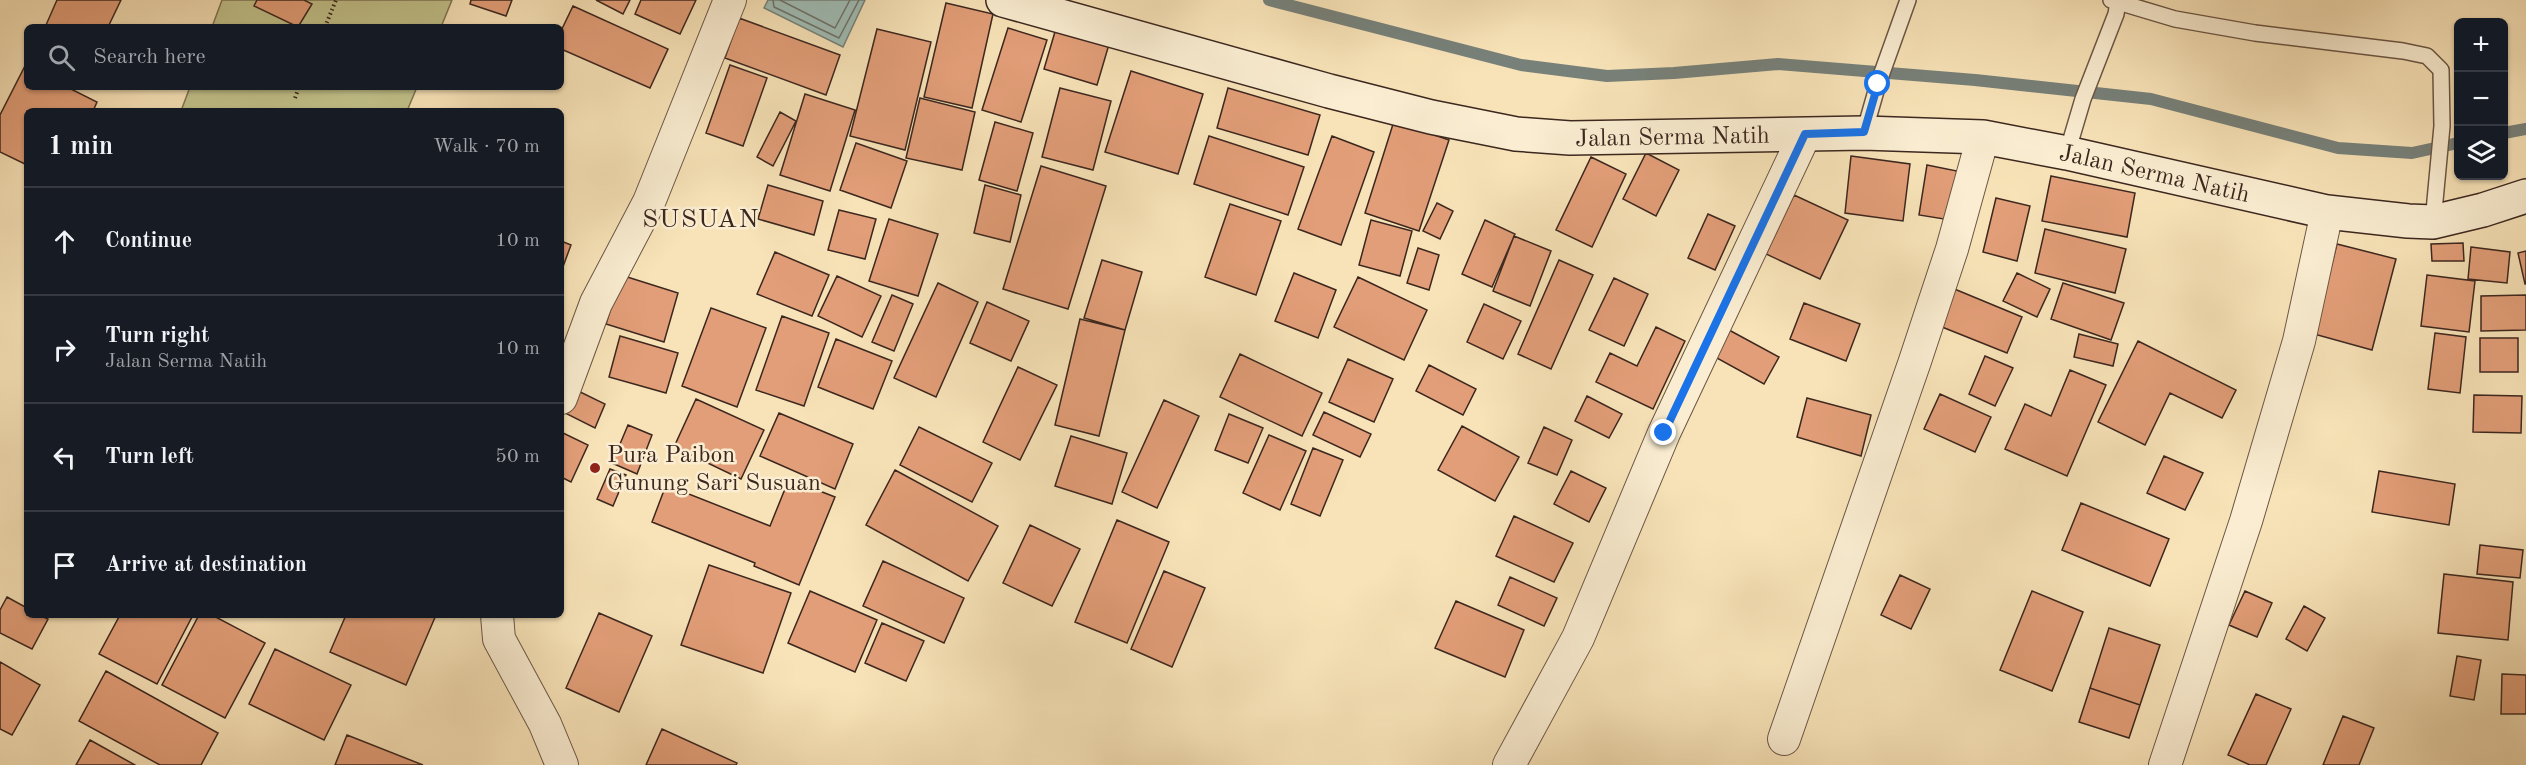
<!DOCTYPE html>
<html lang="en">
<head>
<meta charset="utf-8">
<style>
  :root { --surface:#171b24; --page:#242831; --text:#f1f3f6; --muted:#9ea1a6; --line:#363941 }
  body { margin:0; font-family:"Old Standard TT",serif; background:var(--page); color:var(--text) }
  .controls { position:absolute; right:18px; top:18px; display:grid; overflow:hidden; border-radius:9px; box-shadow:0 2px 4px #0004 }
  .controls button { width:54px; height:54px; display:grid; place-items:center; padding:0; border:0; border-bottom:2px solid var(--line); background:var(--surface); color:var(--text); font:30px sans-serif }
  .stop { position:absolute; width:18px; height:18px; margin:-14px; border:4px solid #1a73e8; border-radius:50%; background:#fff }
  .stop.end { background:#1a73e8; border-color:#fff; box-shadow:0 2px 6px #0008 }
  .list { margin:0; padding:0; list-style:none }
  h2 { display:flex; justify-content:space-between; align-items:center; height:78px; margin:0; padding:0 24px; font-size:26px }
  h2 small { font-size:20px; font-weight:400; color:var(--muted) }
  .list li { display:grid; grid-template-columns:39px 1fr auto; gap:18px; align-items:center; box-sizing:border-box; height:108px; padding:0 24px; border-top:2px solid var(--line) }
  .list b { display:block; font-size:22px; white-space:nowrap }
  .list p { margin:0; font-size:20px; white-space:nowrap; color:var(--muted) }
  .list em { font-size:20px; font-style:normal; color:var(--muted) }
  .icon { flex:none; width:33px; height:33px; fill:none; stroke:currentColor; stroke-width:2; stroke-linecap:round; stroke-linejoin:round }
  .map { position:relative; flex:none; width:2526px; height:765px; overflow:hidden }
  .search { position:absolute; background:var(--surface); box-shadow:0 2px 4px #0004; left:24px; top:24px; width:540px; height:66px; display:flex; align-items:center; gap:15px; box-sizing:border-box; padding:0 21px; border-radius:9px; color:var(--muted); font-size:22px }
  .panel { position:absolute; background:var(--surface); box-shadow:0 2px 4px #0004; left:24px; top:108px; width:540px; height:510px; border-radius:9px }
  .map>svg:first-child { display:block }
</style>
</head>
<body>
<div class="map">
<svg width="2526" height="765" viewBox="0 0 2526 765">
  <rect width="100%" height="100%" fill="#f8e3b8"/>
  <filter id="stains"><feTurbulence type="fractalNoise" baseFrequency=".00333" numOctaves="4"/><feColorMatrix values="0 0 0 0 .2 0 0 0 0 .09 0 0 0 0 .02 0 0 0 .5 -.17"/></filter>
  <radialGradient id="worn" r=".72"><stop offset=".6" stop-color="#630" stop-opacity="0"/><stop offset="1" stop-color="#630" stop-opacity=".3"/></radialGradient>
  <path fill="#c2c28b" stroke="#7f7455" stroke-width="1.5" d="M222 0H452L441 27H212Z
    M190 87H417L407 111H181Z"/>
  <path fill="#9fbdb6" stroke="#77817a" stroke-width="1.5" d="M768 0H865L843 47 764 8Z"/>
  <g fill="none" stroke-linecap="round" stroke-linejoin="round">
    <path stroke="#6e726a" stroke-width="1.5" d="M773 0 774 7 839 38 859 0
      M780 0 835 28 850 0"/>
    <path stroke="#77817a" stroke-width="12" d="M1269 0 1521 65 1607 76 1674 73 1778 64 1975 80 2151 99 2338 148 2412 153 2458 143
      M2504 133 2526 129"/>
  </g>
  <path fill="#e29e78" stroke="#3c271f" stroke-width="1.5" d="M57 0H121L108 27H51L46 25Z
    M257 0H304L312 4 298 27 254 6Z
    M471 0H512L506 16 470 4Z
    M596 0H630L623 14Z
    M641 0H696L680 34 635 14Z
    M946 3 993 14 972 108 924 97Z
    M573 6 668 49 650 88 561 49V31Z
    M739 18 840 55 826 95 725 58Z
    M1057 25 1110 41 1097 85 1044 69Z
    M1008 28 1047 40 1021 122 982 110Z
    M877 29 931 42 905 150 850 136Z
    M730 65 767 78 743 146 706 133Z
    M25 66 27 87H67L97 102 93 111H27V165L0 152V115Z
    M1131 71 1203 94 1178 174 1105 152Z
    M1060 88 1111 101 1093 170 1042 157Z
    M1228 88 1320 115 1308 155 1217 128Z
    M805 94 855 110 830 191 780 175Z
    M920 98 975 112 962 170 906 158Z
    M780 112 796 121 773 166 757 157Z
    M1394 121 1449 140 1419 231 1365 213Z
    M995 122 1033 133 1017 191 979 180Z
    M1209 136 1304 167 1288 215 1194 184Z
    M1332 136 1374 152 1341 245 1298 229Z
    M856 143 907 161 891 208 840 190Z
    M1646 153 1679 170 1656 216 1623 199Z
    M1851 156 1910 164 1903 221 1845 213Z
    M1591 157 1626 174 1592 247 1556 230Z
    M1927 165 1957 171 1950 220 1919 215Z
    M1041 166 1106 186 1068 309 1003 289Z
    M2051 176 2135 193 2127 237 2042 221Z
    M768 185 823 201 814 235 758 219Z
    M985 185 1021 195 1010 242 974 233Z
    M1794 195 1848 220 1820 279 1766 254Z
    M1996 198 2030 206 2017 261 1983 252Z
    M1437 203 1453 211 1440 239 1423 231Z
    M1230 204 1281 221 1256 295 1205 277Z
    M839 210 876 219 865 259 828 250Z
    M1708 214 1735 226 1715 270 1688 258Z
    M889 219 938 234 918 296 869 281Z
    M1371 220 1412 231 1400 276 1359 265Z
    M1485 220 1515 234 1492 287 1462 274Z
    M2045 229 2126 249 2115 293 2035 273Z
    M1514 236 1551 251 1530 306 1493 291Z
    M561 241 571 245 561 272Z
    M2463 243 2464 261H2432L2431 244Z
    M2337 244 2396 259 2372 350 2314 334Z
    M2471 247 2510 252 2507 283 2468 279Z
    M1418 248 1439 255 1429 290 1407 283Z
    M2526 251V284H2525L2518 253Z
    M775 252 829 275 812 316 757 294Z
    M1102 260 1142 272 1125 330 1084 318Z
    M1559 260 1593 275 1551 369 1518 354Z
    M1294 273 1336 290 1318 338 1275 321Z
    M2017 273 2050 289 2037 317 2003 301Z
    M621 275 678 293 664 342 606 324Z
    M2427 275 2475 281 2469 332 2421 326Z
    M837 276 881 296 862 337 818 316Z
    M1358 277 1427 310 1404 360 1334 327Z
    M1614 278 1648 294 1624 346 1589 330Z
    M938 283 978 302 936 397 894 378Z
    M2063 283 2124 303 2111 340 2051 319Z
    M1952 288 2022 317 2007 353 1937 325Z
    M892 295 913 304 894 351 872 342Z
    M2526 295V330L2481 331V296Z
    M987 302 1029 321 1011 361 970 343Z
    M1804 303 1860 324 1846 361 1790 339Z
    M1484 304 1521 321 1503 359 1467 342Z
    M711 308 766 328 737 407 682 386Z
    M782 316 829 333 804 406 756 390Z
    M1080 319 1125 330 1099 436 1055 425Z
    M1656 327 1685 341 1653 409 1596 382 1610 353 1637 366Z
    M1729 330 1779 357 1764 384 1715 357Z
    M2435 333 2466 337 2460 393 2428 389Z
    M2079 334 2118 344 2113 366 2074 357Z
    M620 336 678 353 666 393 609 377Z
    M2480 338H2518V372H2480Z
    M836 339 892 361 873 409 818 387Z
    M2138 341 2236 390 2222 418 2170 393 2145 445 2098 422Z
    M1240 354 1322 393 1302 436 1220 397Z
    M1985 356 2013 368 1995 406 1969 394Z
    M1348 359 1393 379 1374 422 1329 402Z
    M1429 365 1476 389 1463 415 1416 391Z
    M1018 367 1057 385 1020 460 983 442Z
    M2070 370 2106 385 2067 476 2005 449 2025 404 2051 416Z
    M570 387 605 404 595 428 561 411Z
    M1940 394 1991 417 1975 452 1924 429Z
    M2474 395 2522 396 2521 433 2473 432Z
    M1587 396 1622 414 1609 438 1575 421Z
    M1807 398 1871 415 1861 456 1797 437Z
    M696 399 764 430 741 479 674 447Z
    M1164 400 1199 416 1157 508 1122 492Z
    M1324 412 1371 434 1360 457 1313 435Z
    M779 413 853 444 835 489 760 456Z
    M1229 414 1263 428 1248 463 1215 450Z
    M628 425 652 435 637 474 612 463Z
    M1462 426 1519 457 1495 501 1438 470Z
    M919 427 992 463 972 502 900 465Z
    M1544 427 1572 440 1557 475 1528 463Z
    M561 432 588 445 571 482 561 477Z
    M1269 435 1306 451 1280 510 1243 493Z
    M1071 436 1127 453 1112 504 1055 486Z
    M1313 448 1343 460 1320 516 1291 504Z
    M2164 456 2203 473 2185 510 2147 493Z
    M610 469 626 475 613 506 597 499Z
    M895 470 998 526 968 581 866 525Z
    M1571 471 1606 488 1589 522 1554 504Z
    M2379 471 2455 484 2449 525 2372 512Z
    M789 479 835 497 799 585 754 566 755 563 652 522 666 485 770 526Z
    M2081 503 2169 539 2150 586 2062 550Z
    M1514 516 1573 543 1554 582 1496 556Z
    M1117 520 1169 542 1127 643 1075 622Z
    M1030 525 1080 549 1052 606 1003 583Z
    M2480 545 2523 550 2520 578 2477 574Z
    M883 561 964 598 944 643 863 606Z
    M709 565 791 593 763 673 681 645Z
    M1164 571 1205 588 1172 667 1131 649Z
    M2444 574 2513 582 2508 640 2438 633Z
    M1900 575 1930 589 1911 629 1881 615Z
    M1510 577 1557 598 1544 626 1498 605Z
    M810 591 877 620 855 672 788 643Z
    M2032 591 2083 612 2052 691 2000 670Z
    M2245 591 2272 603 2257 637 2229 625Z
    M7 597 27 608V615H39L48 619 32 649 0 633V610Z
    M1456 601 1524 630 1505 677 1435 648Z
    M2304 606 2325 618 2307 651 2286 639Z
    M599 613 652 636 619 712 566 688Z
    M120 615H193L157 684 99 654Z
    M199 615H212L265 643 225 718 162 685Z
    M346 615H436L406 685 330 652Z
    M882 623 924 641 906 681 865 663Z
    M2109 628 2160 645 2140 705 2090 688Z
    M275 649 351 685 324 740 249 704Z
    M2457 656 2481 660 2474 700 2450 696Z
    M0 662 40 685 12 735 0 729Z
    M106 671 218 733 201 765H160L79 721Z
    M2502 674 2526 675V714H2501Z
    M2090 688 2140 705 2129 738 2079 722Z
    M2256 694 2291 709 2266 765H2250L2228 755Z
    M2343 716 2374 728 2359 765H2323Z
    M662 729 737 763 736 765H646Z
    M347 735 423 765H335Z
    M90 740 135 765H76Z"/>
  <g fill="none" stroke-linecap="round" stroke-linejoin="round">
    <defs>
      <path id="lane" d="M2118 2 2175 19 2255 33 2403 51 2427 56 2441 70 2442 126 2433 222
        M1864 133 1878 84 1908 0
        M2067 153 2083 99 2116 14 2118 2 2111 0"/>
      <path id="street" d="M561 398 596 303 649 202 730 0
        M497 615 499 639 545 724 562 765
        M1784 739 1915 361 1952 249 1983 137
        M1509 765 1578 638 1664 433 1805 134
        M2165 765 2246 521 2299 341 2327 212"/>
      <g id="secondary">
        <path id="s1" d="M1003 0 1329 91 1431 117 1516 134 1570 138 1864 133 1983 137 2067 153 2327 212 2408 221 2433 222 2483 210 2526 196"/>
      </g>
    </defs>
    <use href="#lane" stroke="#6b5645" stroke-width="18"/>
    <use href="#street" stroke="#6b5645" stroke-width="34"/>
    <use href="#secondary" stroke="#3c271f" stroke-width="36"/>
    <path stroke="#3c271f" stroke-width="4" stroke-dasharray="1.5 3" stroke-linecap="butt" d="M325 27 336 0
      M295 98 299 87"/>
    <use href="#lane" stroke="#faedd1" stroke-width="15"/>
    <use href="#street" stroke="#faedd1" stroke-width="32"/>
    <use href="#secondary" stroke="#faedd1" stroke-width="33"/>
  </g>
  <g fill="none" stroke-linecap="round" stroke-linejoin="round">
    <path stroke="#1a73e8" stroke-width="8" d="M1664 433 1805 134 1864 132 1878 84"/>
  </g>
  <circle fill="#8f2418" stroke="#faedd1" stroke-width="2" cx="595" cy="468" r="6"/>
  <g text-anchor="middle" stroke-width="5" stroke-linejoin="round" paint-order="stroke">
    <g font-size="24" fill="#3c271f" stroke="#faedd1">
      <text dy="8" stroke="none"><textPath href="#s1" startOffset="687">Jalan Serma Natih</textPath></text>
      <text dy="8" stroke="none"><textPath href="#s1" startOffset="1173">Jalan Serma Natih</textPath></text>
    </g>
    <g font-size="24" fill="#3c271f" stroke="#faedd1" text-anchor="start">
      <text x="607" y="462">Pura Paibon<tspan x="607" dy="28">Gunung Sari Susuan</tspan></text>
    </g>
    <g font-size="26" letter-spacing="1.5" fill="#3c271f" stroke="#faedd1">
      <text x="701" y="227">SUSUAN</text>
    </g>
  </g>
  <rect width="100%" height="100%" filter="url(#stains)"/>
  <rect width="100%" height="100%" fill="url(#worn)"/>
</svg>
<div class="controls">
<button>+</button>
<button>−</button>
<button><svg class="icon" aria-label="layers" viewBox="0 0 24 24"><path d="M12 4l9 5-9 5-9-5zM3 14l9 5 9-5"/></svg></button>
</div>
<div class="stop" style="left:1878px;top:84px"></div>
<div class="stop end" style="left:1664px;top:433px"></div>
<div class="search"><svg class="icon" aria-label="search" viewBox="0 0 24 24"><circle cx="10" cy="10" r="6"/><path d="M15 15l6 6"/></svg>Search here</div>
<section class="panel">
<h2>1 min<small>Walk · 70 m</small></h2>
<ul class="list">
<li><svg class="icon" aria-label="ahead" viewBox="0 0 24 24"><path d="M12 20V5M6 11l6-6 6 6"/></svg><div><b>Continue</b></div><em>10 m</em></li>
<li><svg class="icon" aria-label="right" viewBox="0 0 24 24"><path d="M7 20v-9h11M14 6l5 5-5 5"/></svg><div><b>Turn right</b><p>Jalan Serma Natih</p></div><em>10 m</em></li>
<li><svg class="icon" aria-label="left" viewBox="0 0 24 24"><path d="M17 20v-9H6M10 6l-5 5 5 5"/></svg><div><b>Turn left</b></div><em>50 m</em></li>
<li><svg class="icon" aria-label="arrive" viewBox="0 0 24 24"><path d="M6 21V4h12l-3 4 3 4H6"/></svg><div><b>Arrive at destination</b></div></li>
</ul>
</section>
</div>
</body>
</html>
